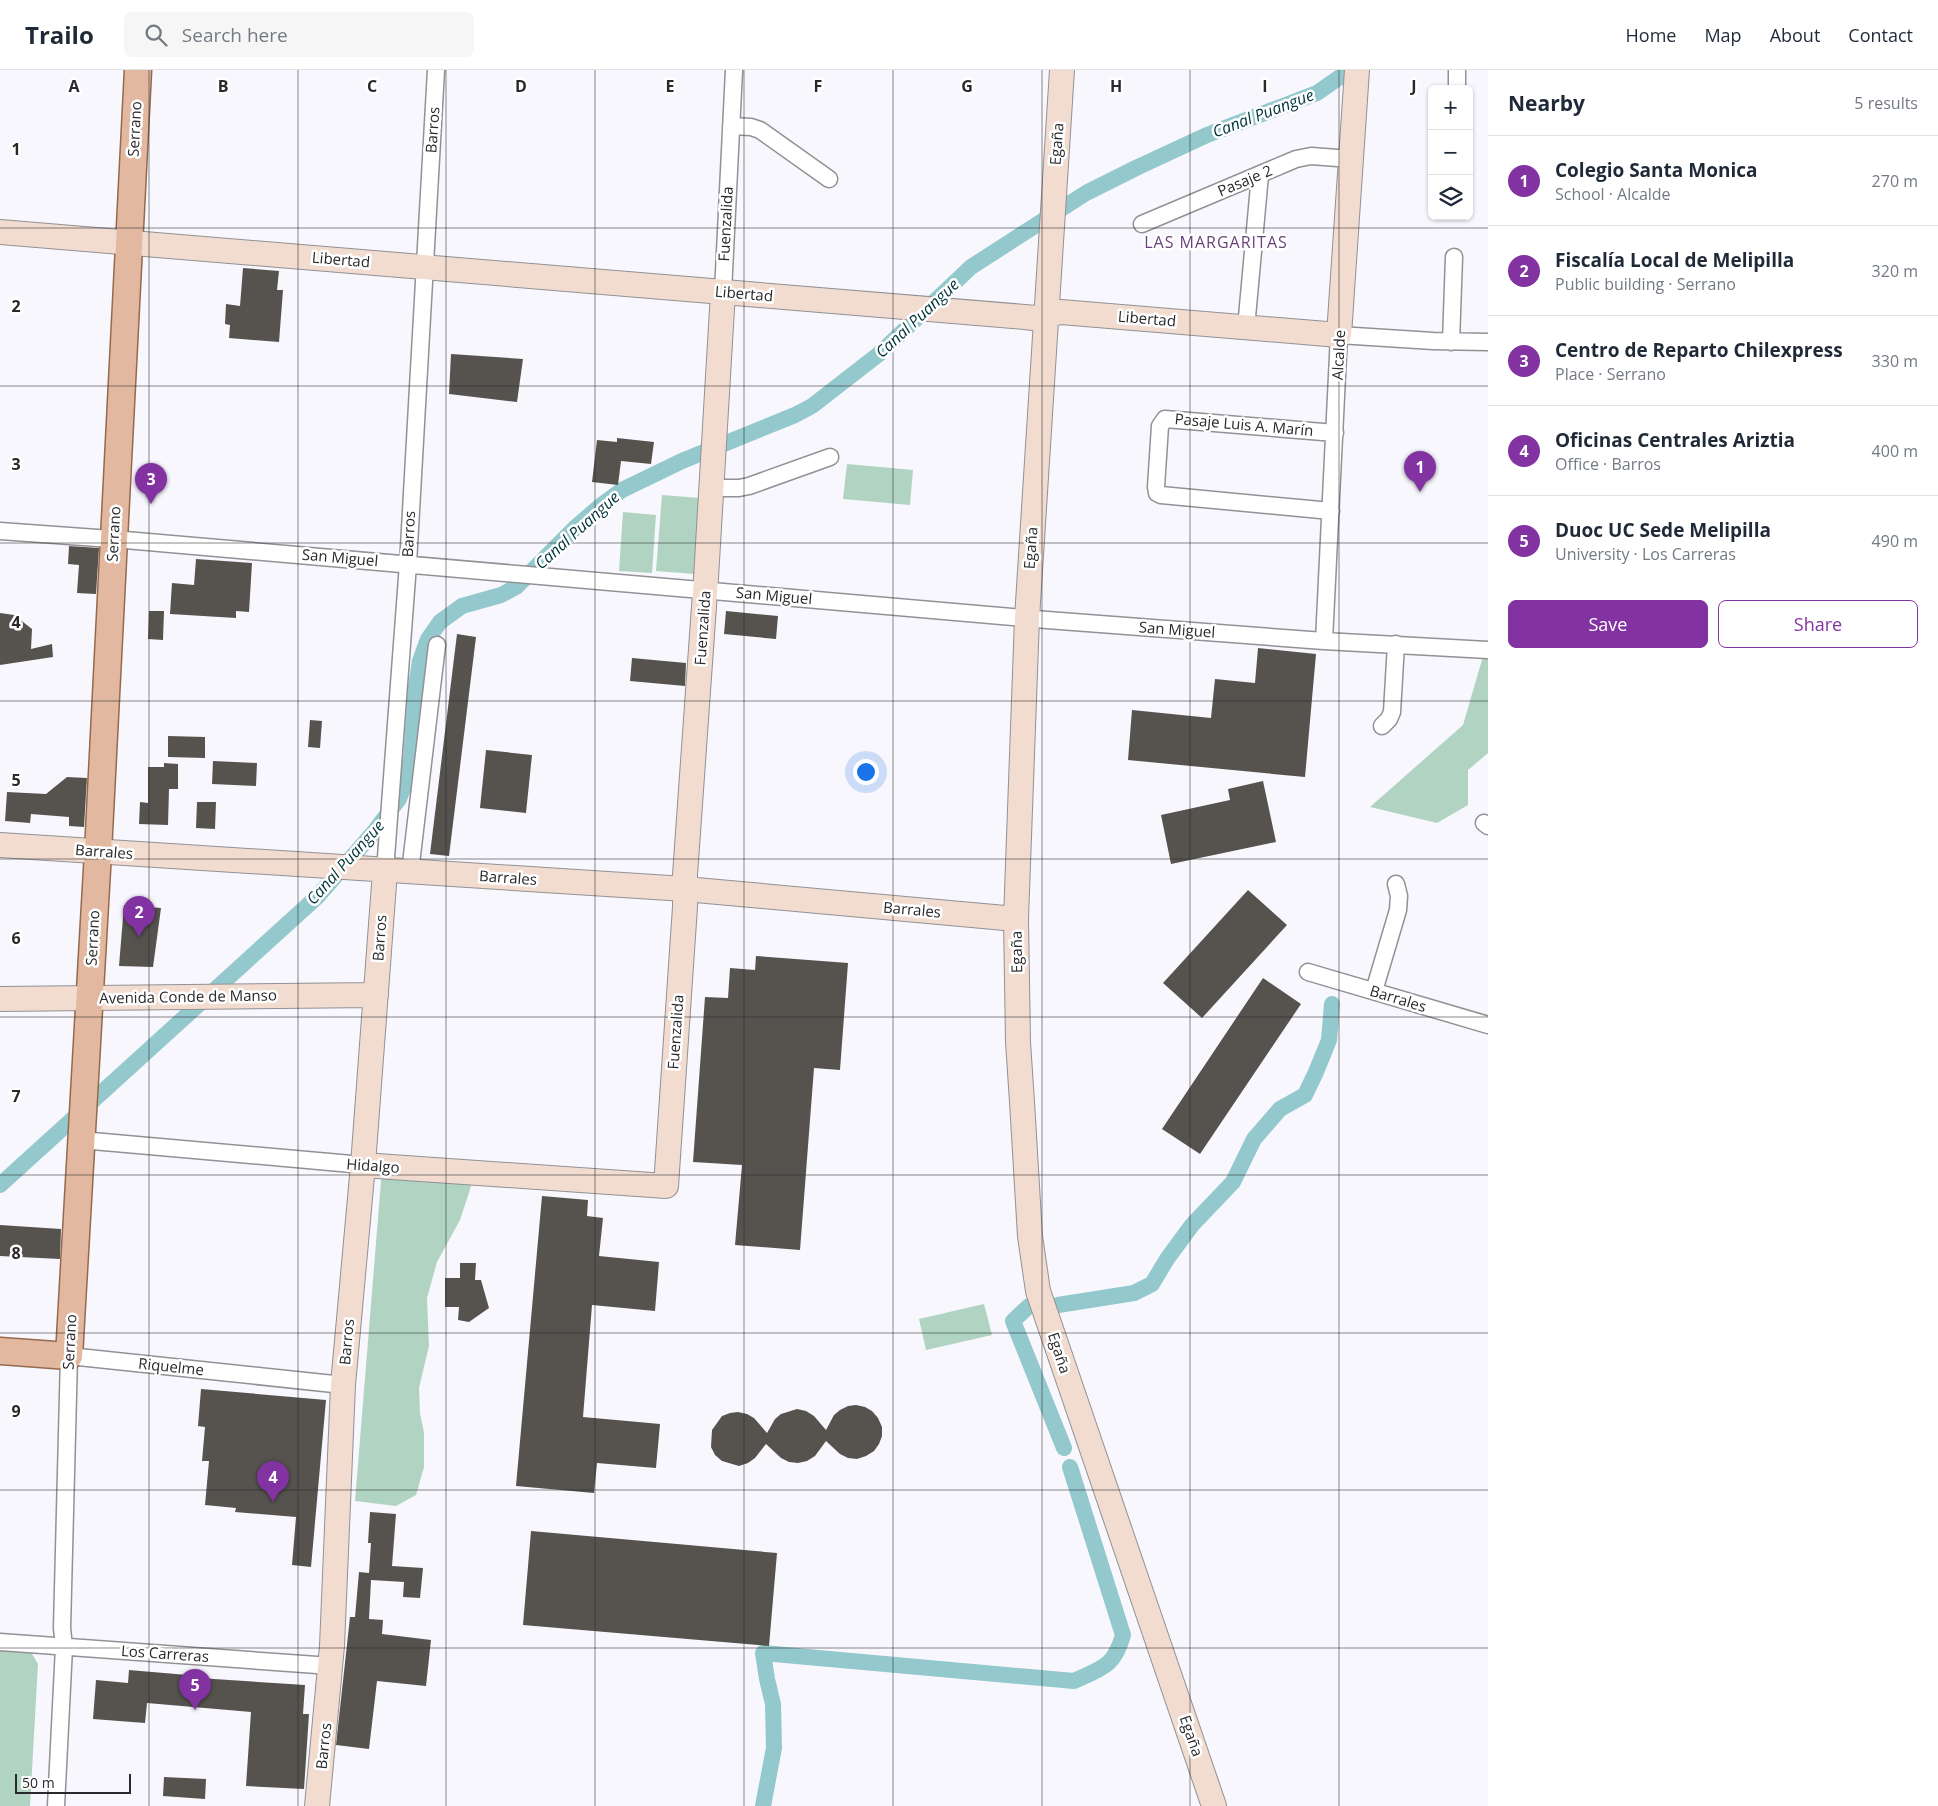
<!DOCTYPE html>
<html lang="en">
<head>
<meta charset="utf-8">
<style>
  :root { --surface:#fff; --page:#f6f6f7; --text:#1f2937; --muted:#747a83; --line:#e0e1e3; --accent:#8332a2 }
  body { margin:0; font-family:"Open Sans",sans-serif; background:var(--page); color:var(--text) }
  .controls { position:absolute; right:15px; top:15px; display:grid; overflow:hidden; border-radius:8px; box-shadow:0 1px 4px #0004 }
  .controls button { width:45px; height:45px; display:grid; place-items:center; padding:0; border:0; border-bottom:1px solid var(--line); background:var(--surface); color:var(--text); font:25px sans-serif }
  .scale { position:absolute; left:15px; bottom:12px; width:116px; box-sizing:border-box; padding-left:5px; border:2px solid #29292b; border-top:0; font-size:14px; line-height:18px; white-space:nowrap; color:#29292b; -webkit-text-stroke:4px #fff; paint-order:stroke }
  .you { position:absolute; left:865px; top:701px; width:18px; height:18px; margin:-12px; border:4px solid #fff; border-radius:50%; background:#1a73e8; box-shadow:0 0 0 8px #1a73e833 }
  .badge { display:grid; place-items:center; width:32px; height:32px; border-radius:50%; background:var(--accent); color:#fff; font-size:16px; font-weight:700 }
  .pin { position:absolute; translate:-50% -41px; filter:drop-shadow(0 1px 2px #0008) }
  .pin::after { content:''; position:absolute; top:26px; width:18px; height:15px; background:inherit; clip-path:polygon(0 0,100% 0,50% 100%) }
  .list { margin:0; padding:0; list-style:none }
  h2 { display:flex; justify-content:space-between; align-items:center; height:65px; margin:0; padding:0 20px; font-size:21px }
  h2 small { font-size:16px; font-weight:400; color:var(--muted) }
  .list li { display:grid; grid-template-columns:32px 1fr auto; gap:15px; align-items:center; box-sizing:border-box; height:90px; padding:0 20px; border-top:1px solid var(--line) }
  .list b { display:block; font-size:19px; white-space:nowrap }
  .list p { margin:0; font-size:16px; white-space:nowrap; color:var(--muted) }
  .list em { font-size:16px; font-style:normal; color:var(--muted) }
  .actions { display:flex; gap:10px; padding:15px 20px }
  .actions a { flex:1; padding:11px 0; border:1px solid var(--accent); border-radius:8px; text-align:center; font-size:18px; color:var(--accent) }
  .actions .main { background:var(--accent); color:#fff }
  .icon { flex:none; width:28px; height:28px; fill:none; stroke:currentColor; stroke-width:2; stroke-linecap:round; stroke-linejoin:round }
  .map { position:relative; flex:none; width:1488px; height:1736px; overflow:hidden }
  header { display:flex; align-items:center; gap:30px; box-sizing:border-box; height:70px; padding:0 25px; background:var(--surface); border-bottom:1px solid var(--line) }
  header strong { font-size:24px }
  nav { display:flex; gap:28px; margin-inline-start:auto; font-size:18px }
  .search { width:350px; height:45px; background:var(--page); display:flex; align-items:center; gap:12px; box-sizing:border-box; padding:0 18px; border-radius:8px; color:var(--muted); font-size:19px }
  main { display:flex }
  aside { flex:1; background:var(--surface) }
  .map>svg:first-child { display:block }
</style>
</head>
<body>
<header>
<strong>Trailo</strong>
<div class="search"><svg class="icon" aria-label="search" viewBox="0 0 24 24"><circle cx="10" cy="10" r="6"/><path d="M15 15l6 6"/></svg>Search here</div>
<nav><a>Home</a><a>Map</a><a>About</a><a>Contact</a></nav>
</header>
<main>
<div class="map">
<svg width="1488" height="1736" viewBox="0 0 1488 1736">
  <rect width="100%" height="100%" fill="#f7f7fd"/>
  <path fill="#b1d4c2" d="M847 394 913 400 910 435 843 429Z
    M662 425 700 428 694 504 656 501Z
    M623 442 656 445 652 503 619 501Z
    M1488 569V683L1468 700V735L1437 753 1370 737 1463 655Z
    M382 1099 475 1104 460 1150 437 1192 427 1228 429 1276 419 1318 420 1343 424 1363V1397L416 1425 396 1436 355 1431Z
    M984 1234 992 1265 926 1280 919 1249Z
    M0 1580 31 1582 38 1594 30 1736H0Z"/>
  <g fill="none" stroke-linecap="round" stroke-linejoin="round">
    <path stroke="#93c8cc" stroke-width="16" d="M0 1115 318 826 373 763 399 729 405 713 411 690 416 616 420 591 428 569 440 552 462 536 501 525 516 517 576 457 599 437 622 420 682 391 795 345 812 336 879 284 971 197 1086 123 1138 97 1207 65 1317 23 1350 0
      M1058 1235 1134 1223 1152 1214 1167 1189 1192 1155 1233 1112 1254 1069 1280 1039 1305 1025 1316 1002 1329 970 1332 934
      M1029 1236 1013 1251 1064 1378
      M763 1736 774 1678 773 1634 767 1609 763 1583 1074 1611C1102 1598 1114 1597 1123 1565L1070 1397"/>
  </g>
  <path fill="#56534f" d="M243 198 279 201 277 220H283L279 272 229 268 230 255 225 254 226 234 240 236Z
    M451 284 523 289 517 332 449 324Z
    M617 368 654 372 651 394 621 391 618 415 592 412 597 370 617 372Z
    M69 476 99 478 96 524 77 523 79 495 68 494Z
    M196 489 252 493 249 542 236 541V548L170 544 172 513 194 515Z
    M149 541H164L163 570 148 569Z
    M726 541 778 546 776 569 724 564Z
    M0 543 14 545 32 559 31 579 52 574 53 587 0 595Z
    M457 564 476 567 449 786 430 784Z
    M1258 578 1316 584 1305 707 1128 690 1132 640 1211 648 1215 609 1255 613Z
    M632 588 686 593 685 616 630 611Z
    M310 650 322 651 320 678 308 677Z
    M168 666 205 667V688L168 687Z
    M486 680 532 685 526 743 480 738Z
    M213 691 257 693 256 716 212 714Z
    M164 693 178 694V719H169L168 755 139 754 140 732 148 733V697H164Z
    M67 707 87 708 84 757 69 756V747L31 744 30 753 5 751 7 722 46 724Z
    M1263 711 1276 772 1171 794 1161 745 1230 730 1228 719Z
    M197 732H216L215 759 196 758Z
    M1248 820 1287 855 1202 948 1163 913Z
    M124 835 161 838 153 897 119 896Z
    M756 886 848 893 840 1000 814 998 800 1180 735 1175 742 1095 693 1092 705 927 728 928 730 898 755 900Z
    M1263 908 1301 934 1200 1084 1162 1059Z
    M542 1126 588 1130 587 1146 603 1148 599 1186 659 1192 655 1241 592 1235 583 1347 660 1354 656 1398 597 1393 594 1423 516 1416Z
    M0 1155 61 1159 60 1189 0 1186Z
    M460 1193H476L475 1210H481L489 1238 469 1252 458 1250 459 1237H445V1208H460Z
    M201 1319 326 1330 311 1497 292 1495 296 1447 235 1442 236 1438 205 1435 209 1391H202L205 1357 198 1356Z
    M856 1335 865 1337 872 1341 878 1348 882 1357V1366L879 1374 874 1381 866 1386 857 1389 848 1388 840 1384 826 1371 815 1386 807 1391 798 1393 789 1392 781 1388 766 1374 755 1388 748 1393 739 1396 722 1391 715 1385 711 1377 712 1360 722 1346 730 1343 738 1342 747 1344 754 1348 767 1363 775 1349 781 1344 797 1339 806 1341 814 1346 826 1360 834 1345 840 1340 848 1336Z
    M370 1442 396 1444 392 1496 423 1498 420 1528 403 1527 404 1512 371 1510 369 1549 383 1550 382 1564 431 1570 426 1616 377 1611 369 1679 336 1675 350 1547H355L359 1502 369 1503 371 1473H368Z
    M531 1461 777 1483 769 1576 523 1555Z
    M129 1600 199 1606V1608L305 1615 303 1644H309L304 1719 246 1716 251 1642 147 1633 145 1653 93 1649 96 1610 128 1613Z
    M164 1707 206 1709 205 1729 163 1726Z"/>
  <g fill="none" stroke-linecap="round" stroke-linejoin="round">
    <defs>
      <path id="street" d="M1457 19V0
        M731 56 751 57 760 60 829 109
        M1142 154 1296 89 1311 86 1351 89
        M723 222 734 0
        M1246 258 1260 105
        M1451 272 1454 187
        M711 418H739L749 416 830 387
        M1331 441 1161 425 1157 423 1156 417 1160 356 1165 349 1335 363
        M0 461 125 470 1047 550 1324 571 1488 580
        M1324 571 1339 265 1433 271 1488 272
        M1382 656 1389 649 1392 642 1396 574
        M1484 753 1488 756
        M385 801 408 494 436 0
        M410 802 437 575
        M1308 902 1488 955
        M1374 921 1398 840 1399 826 1396 814
        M81 1070 363 1095
        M0 1572 331 1596
        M56 1736 64 1577 62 1558 69 1286 343 1315"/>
      <path id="secondary" d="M1062 0 1027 548 1016 849 1018 972 1022 1032 1030 1166 1038 1221 1214 1736
        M0 162 1025 247 1033 248 1061 242 1339 265 1357 0
        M0 775 685 819 1016 849
        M0 929 376 925
        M363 1095 666 1116 685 837V805L706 508 723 222
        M317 1736 332 1576 343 1315 363 1095 385 801"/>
      <path id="primary" d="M0 1281 69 1286 98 782 138 0"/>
    </defs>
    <use href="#street" stroke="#919196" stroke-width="19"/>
    <use href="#secondary" stroke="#919196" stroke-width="26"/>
    <use href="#primary" stroke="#95694d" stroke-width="29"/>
    <use href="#street" stroke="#fff" stroke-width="16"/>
    <use href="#secondary" stroke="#f1dccf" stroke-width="24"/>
    <use href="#primary" stroke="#e2b9a0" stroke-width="26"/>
  </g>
  <path fill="none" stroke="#29292b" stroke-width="1" stroke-opacity="0.55" d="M149 0V1736M298 0V1736M446 0V1736M595 0V1736M744 0V1736M893 0V1736M1042 0V1736M1190 0V1736M1339 0V1736M0 158H1488M0 316H1488M0 473H1488M0 631H1488M0 789H1488M0 947H1488M0 1105H1488M0 1263H1488M0 1420H1488M0 1578H1488"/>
  <g text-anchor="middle" stroke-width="5" stroke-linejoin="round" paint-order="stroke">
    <g font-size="15" fill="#29292b" stroke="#fff">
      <text transform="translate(135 59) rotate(-87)" y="5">Serrano</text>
      <text transform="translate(433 60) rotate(-86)" y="5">Barros</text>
      <text transform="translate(1057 74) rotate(-86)" y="5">Egaña</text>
      <text transform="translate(1245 111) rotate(-23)" y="5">Pasaje 2</text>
      <text transform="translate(726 154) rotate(-87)" y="5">Fuenzalida</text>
      <text transform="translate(341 190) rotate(5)" y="5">Libertad</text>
      <text transform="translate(744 224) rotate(5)" y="5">Libertad</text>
      <text transform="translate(1147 249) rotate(5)" y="5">Libertad</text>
      <text transform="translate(1339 285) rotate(-87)" y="5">Alcalde</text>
      <text transform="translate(1244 355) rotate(5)" y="5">Pasaje Luis A. Marín</text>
      <text transform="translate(114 464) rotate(-87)" y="5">Serrano</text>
      <text transform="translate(409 464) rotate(-87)" y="5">Barros</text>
      <text transform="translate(1031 478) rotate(-86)" y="5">Egaña</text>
      <text transform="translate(340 488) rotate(5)" y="5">San Miguel</text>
      <text transform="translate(774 526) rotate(5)" y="5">San Miguel</text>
      <text transform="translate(703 558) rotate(-86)" y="5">Fuenzalida</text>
      <text transform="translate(1177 560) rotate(4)" y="5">San Miguel</text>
      <text transform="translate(104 782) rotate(4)" y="5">Barrales</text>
      <text transform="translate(508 808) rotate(4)" y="5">Barrales</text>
      <text transform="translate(912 840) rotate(5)" y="5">Barrales</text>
      <text transform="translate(93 868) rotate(-87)" y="5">Serrano</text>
      <text transform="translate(380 868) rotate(-86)" y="5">Barros</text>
      <text transform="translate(1017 882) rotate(-91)" y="5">Egaña</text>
      <text transform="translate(188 927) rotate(-1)" y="5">Avenida Conde de Manso</text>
      <text transform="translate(1398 929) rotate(17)" y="5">Barrales</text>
      <text transform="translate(676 962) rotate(-86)" y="5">Fuenzalida</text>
      <text transform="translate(373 1096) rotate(4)" y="5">Hidalgo</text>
      <text transform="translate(70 1272) rotate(-87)" y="5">Serrano</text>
      <text transform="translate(347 1272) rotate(-85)" y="5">Barros</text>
      <text transform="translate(1059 1283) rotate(72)" y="5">Egaña</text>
      <text transform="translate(171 1297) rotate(6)" y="5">Riquelme</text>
      <text transform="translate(165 1584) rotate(4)" y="5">Los Carreras</text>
      <text transform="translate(1191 1666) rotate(71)" y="5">Egaña</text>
      <text transform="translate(324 1676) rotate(-84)" y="5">Barros</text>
    </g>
    <g font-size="16" font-style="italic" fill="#003437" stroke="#fff">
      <text transform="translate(1263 43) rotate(-21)" y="6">Canal Puangue</text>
      <text transform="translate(917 248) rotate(-43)" y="6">Canal Puangue</text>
      <text transform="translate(577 460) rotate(-42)" y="6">Canal Puangue</text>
      <text transform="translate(345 792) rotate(-48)" y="6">Canal Puangue</text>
    </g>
    <g font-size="16" letter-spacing="1" fill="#6a427b" stroke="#fff">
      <text x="1216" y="178">LAS MARGARITAS</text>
    </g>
  </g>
  <g font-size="16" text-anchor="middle" font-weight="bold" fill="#29292b" stroke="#fff" stroke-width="5" stroke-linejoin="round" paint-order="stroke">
    <text x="74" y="22">A</text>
    <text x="223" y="22">B</text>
    <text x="372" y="22">C</text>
    <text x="521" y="22">D</text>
    <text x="670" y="22">E</text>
    <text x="818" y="22">F</text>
    <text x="967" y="22">G</text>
    <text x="1116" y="22">H</text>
    <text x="1265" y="22">I</text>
    <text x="1414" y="22">J</text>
    <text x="16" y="85">1</text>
    <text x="16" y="242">2</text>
    <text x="16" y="400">3</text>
    <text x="16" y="558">4</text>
    <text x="16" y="716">5</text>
    <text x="16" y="874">6</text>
    <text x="16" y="1032">7</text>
    <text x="16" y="1189">8</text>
    <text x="16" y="1347">9</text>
  </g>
</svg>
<div class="controls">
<button>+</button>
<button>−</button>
<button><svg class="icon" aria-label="layers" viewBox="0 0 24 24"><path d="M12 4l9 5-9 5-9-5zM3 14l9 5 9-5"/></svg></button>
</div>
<div class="scale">50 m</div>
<div class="you"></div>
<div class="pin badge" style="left:1420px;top:422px">1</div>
<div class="pin badge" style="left:139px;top:867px">2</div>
<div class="pin badge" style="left:151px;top:434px">3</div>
<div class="pin badge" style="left:273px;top:1432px">4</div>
<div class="pin badge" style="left:195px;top:1640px">5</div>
</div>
<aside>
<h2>Nearby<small>5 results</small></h2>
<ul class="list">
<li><span class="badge">1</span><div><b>Colegio Santa Monica</b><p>School · Alcalde</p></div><em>270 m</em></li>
<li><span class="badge">2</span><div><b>Fiscalía Local de Melipilla</b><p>Public building · Serrano</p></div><em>320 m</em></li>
<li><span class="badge">3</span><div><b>Centro de Reparto Chilexpress</b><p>Place · Serrano</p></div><em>330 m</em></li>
<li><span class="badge">4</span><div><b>Oficinas Centrales Ariztia</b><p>Office · Barros</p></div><em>400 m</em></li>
<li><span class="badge">5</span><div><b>Duoc UC Sede Melipilla</b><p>University · Los Carreras</p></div><em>490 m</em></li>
</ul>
<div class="actions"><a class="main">Save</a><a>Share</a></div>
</aside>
</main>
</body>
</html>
